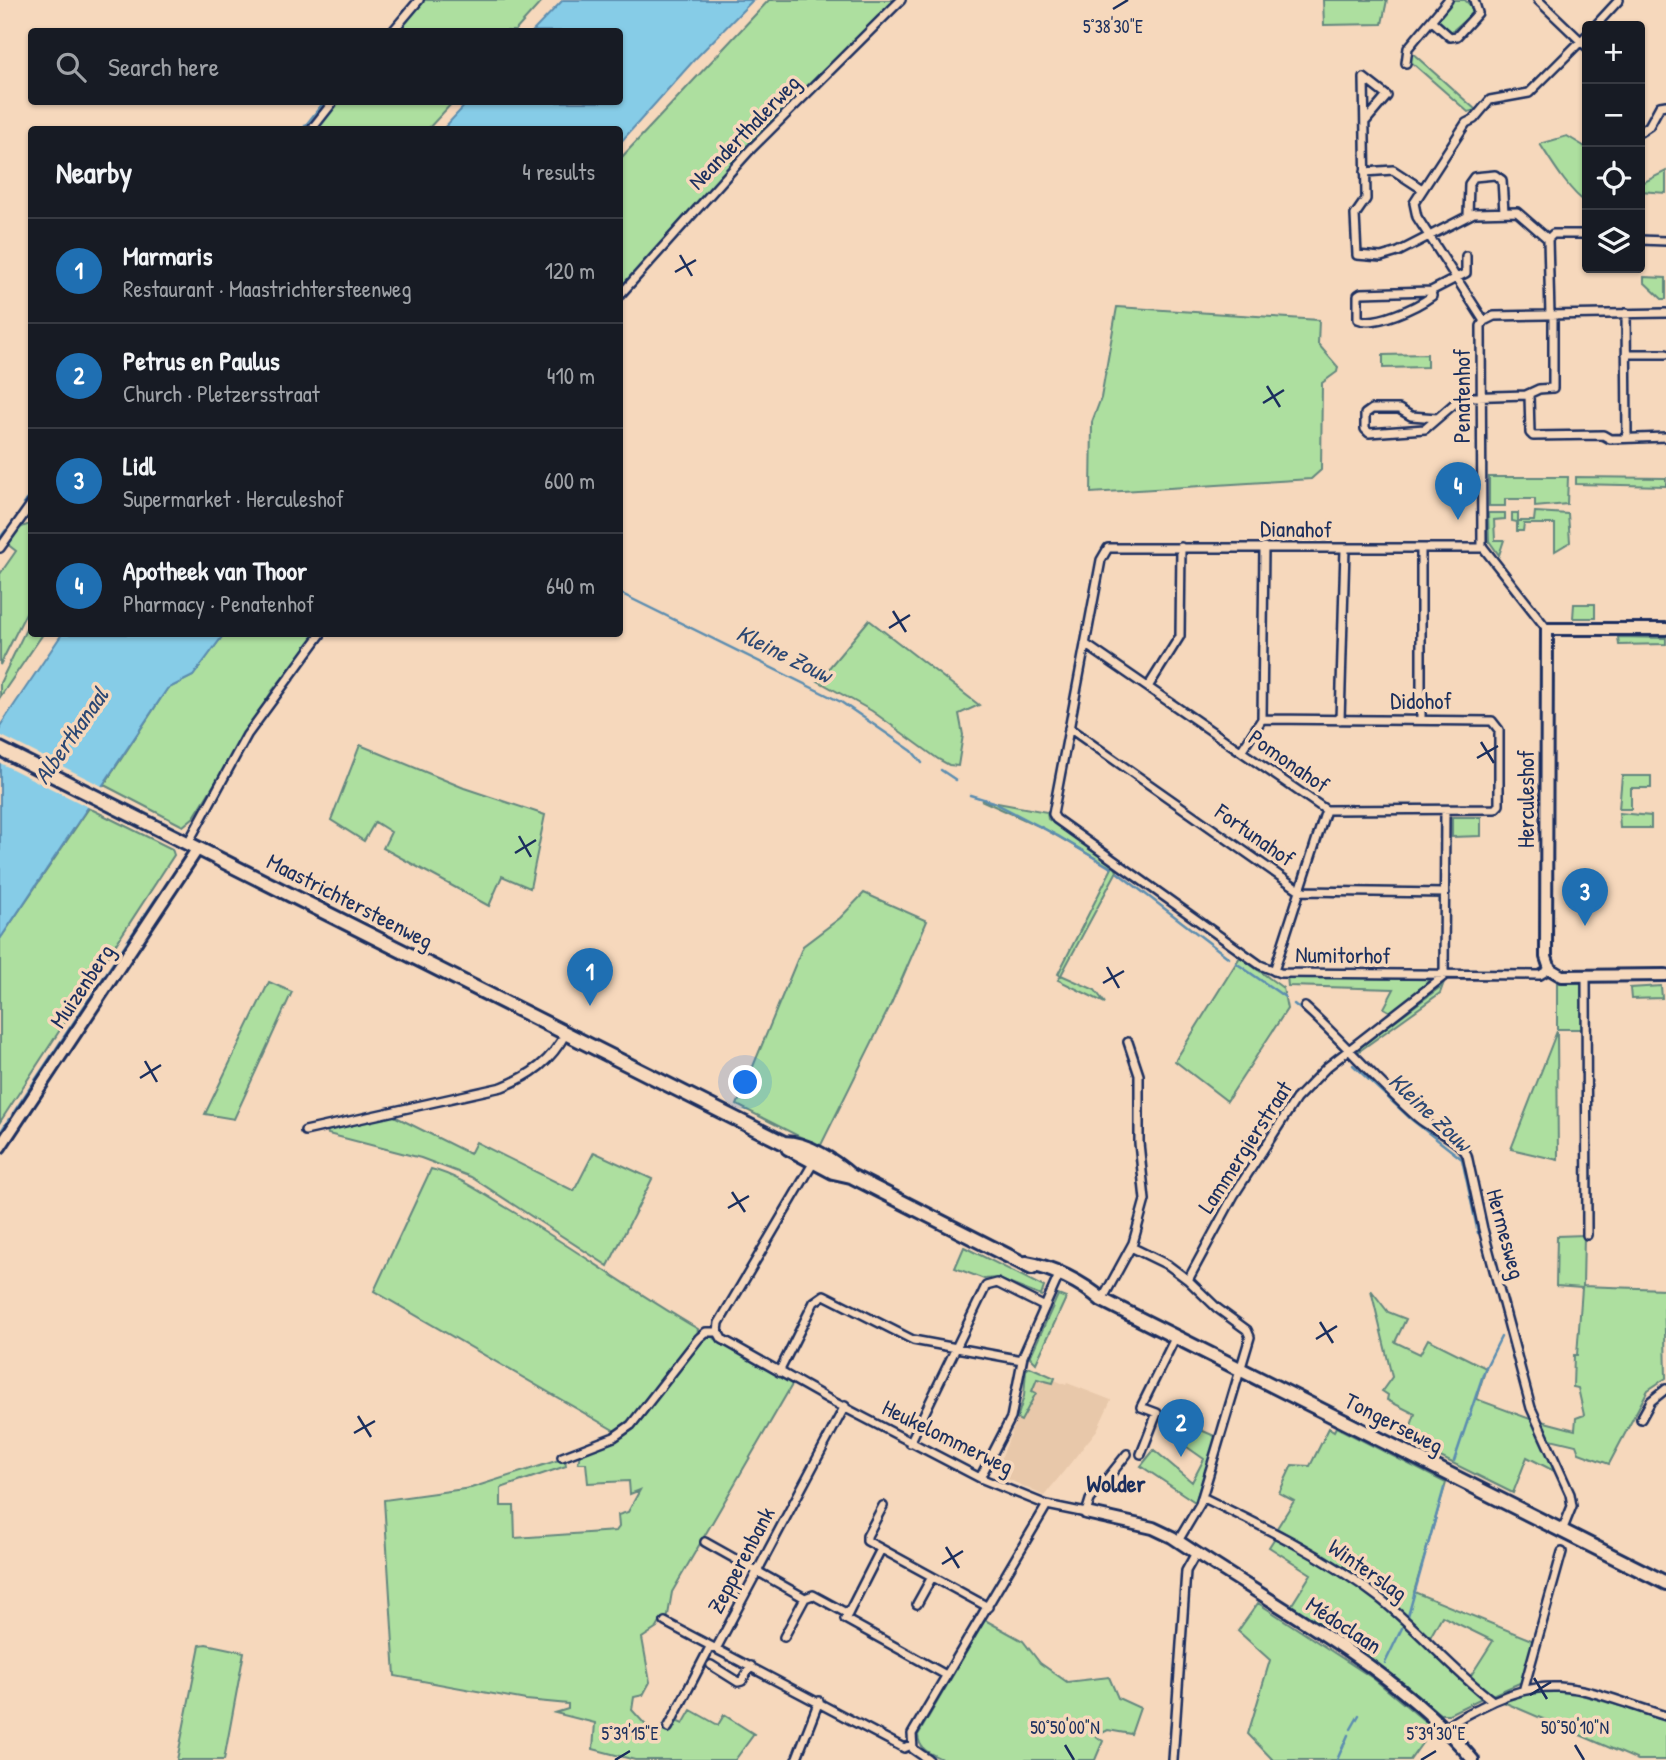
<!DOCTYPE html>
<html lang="en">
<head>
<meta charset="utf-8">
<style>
  :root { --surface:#171b24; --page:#20242c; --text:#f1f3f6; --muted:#9ea1a6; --line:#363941; --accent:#1f6fb2 }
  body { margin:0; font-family:"Patrick Hand",sans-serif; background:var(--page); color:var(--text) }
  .controls { position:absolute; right:21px; top:21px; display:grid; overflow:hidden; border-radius:7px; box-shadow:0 2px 5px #0004 }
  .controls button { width:63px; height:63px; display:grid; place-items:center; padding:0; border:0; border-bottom:2px solid var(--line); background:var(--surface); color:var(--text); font:35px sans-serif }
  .you { position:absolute; left:746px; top:1083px; width:24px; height:24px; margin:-18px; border:5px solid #fff; border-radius:50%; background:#1a73e8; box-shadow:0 0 0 10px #1a73e833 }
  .badge { display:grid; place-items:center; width:46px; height:46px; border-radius:50%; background:var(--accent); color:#fff; font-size:23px; font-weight:700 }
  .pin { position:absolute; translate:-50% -58px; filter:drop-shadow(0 2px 4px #0008) }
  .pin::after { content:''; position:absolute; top:37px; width:24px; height:21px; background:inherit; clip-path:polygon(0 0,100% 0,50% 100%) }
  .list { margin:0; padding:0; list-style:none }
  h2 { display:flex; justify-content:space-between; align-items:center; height:91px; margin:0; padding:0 28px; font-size:30px }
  h2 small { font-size:23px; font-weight:400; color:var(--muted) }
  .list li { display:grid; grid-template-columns:46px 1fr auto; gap:21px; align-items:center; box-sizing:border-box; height:105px; padding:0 28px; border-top:2px solid var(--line) }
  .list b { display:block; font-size:26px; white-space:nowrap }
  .list p { margin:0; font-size:23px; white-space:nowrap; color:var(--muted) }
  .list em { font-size:23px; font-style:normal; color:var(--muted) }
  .icon { flex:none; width:38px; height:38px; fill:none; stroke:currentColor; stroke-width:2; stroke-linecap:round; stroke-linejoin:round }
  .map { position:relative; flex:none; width:1666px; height:1760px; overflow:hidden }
  .search { position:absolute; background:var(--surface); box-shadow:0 2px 5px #0004; left:28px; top:28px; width:595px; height:77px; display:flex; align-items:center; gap:18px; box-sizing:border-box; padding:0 24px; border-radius:7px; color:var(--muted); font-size:26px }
  .panel { position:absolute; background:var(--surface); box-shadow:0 2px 5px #0004; left:28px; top:126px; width:595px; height:511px; border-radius:7px }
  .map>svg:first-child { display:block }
</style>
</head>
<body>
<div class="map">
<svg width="1666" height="1760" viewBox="0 0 1666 1760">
  <rect width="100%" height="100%" fill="#f6d8bc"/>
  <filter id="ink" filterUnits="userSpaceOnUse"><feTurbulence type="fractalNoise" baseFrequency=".0143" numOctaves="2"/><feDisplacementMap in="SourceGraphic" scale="14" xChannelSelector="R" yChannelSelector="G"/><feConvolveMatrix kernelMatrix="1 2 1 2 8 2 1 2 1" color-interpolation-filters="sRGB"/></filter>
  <g filter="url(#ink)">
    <path fill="#e8c8aa" d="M1038 1380 1045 1383 1047 1380 1053 1383 1055 1380 1066 1385 1067 1383 1111 1400 1097 1430 1044 1496 995 1473 1017 1419 1021 1421 1036 1393 1032 1390Z"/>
    <path fill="#addf9f" stroke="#64877e" stroke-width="2" d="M423 0H543L515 31 395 32Z
      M769 0H898L620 290V159Z
      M1323 0H1387L1382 24 1324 25Z
      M1453 0H1465L1472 7V14L1451 32 1438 21V15Z
      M1410 51 1476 110 1468 112 1410 61Z
      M337 102H453L428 129 314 130Z
      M1567 136 1587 148V203C1570 193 1551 161 1540 144Z
      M1666 171V193L1640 191V184Z
      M1644 277 1666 278V299H1662L1644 282Z
      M1117 307 1319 320 1318 344 1338 367 1337 372 1322 383 1321 470 1311 479 1091 493 1092 422 1101 398Z
      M1427 354V367L1383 368V355Z
      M1489 477H1568L1567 504 1535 507V499H1505V506H1489Z
      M1576 477 1666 478V486L1576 484Z
      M1535 512 1568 514 1570 542 1555 551V524H1524L1523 531H1517V522L1512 521V513H1518V521H1534Z
      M1488 513H1505V519L1494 520 1495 540H1504L1499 555 1489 541Z
      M27 525H31V603L0 665V574L16 551 7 544 17 529Z
      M1574 604H1595V618H1573Z
      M31 619 32 634H43L0 697V683Z
      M869 620 979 705 959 714 963 735 958 766 949 765 938 759 872 711 818 681Z
      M224 634H318L272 691 194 817 183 826 104 785 167 689 193 676Z
      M1618 637 1666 638V644L1619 645Z
      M360 745 464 788 545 815 530 888 502 876 489 906 383 848 391 832 375 822 364 841 331 820Z
      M1622 776H1651V788H1631V809H1619Z
      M981 800 1047 812 1048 819 1113 864 1117 871 1061 975 1095 990 1105 1003 1058 980 1061 976 1058 974 1112 868 1043 828Z
      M89 808 172 849 174 855 0 1122V939Z
      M1619 813 1651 816V828H1620Z
      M1452 817H1481V836L1452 837Z
      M864 893 927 921 891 1004 820 1147 737 1105 803 946 840 918Z
      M1240 957 1283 988 1287 1009 1227 1101 1175 1061Z
      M1287 976 1427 978 1428 986 1391 1012 1384 1008 1394 989 1288 986Z
      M1557 981 1583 982V1029H1557Z
      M269 982 292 992 234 1119 205 1114Z
      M1443 985 1440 993 1358 1052 1361 1046Z
      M1661 986 1662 998 1631 999 1630 988Z
      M1557 1031 1558 1160 1511 1149Z
      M392 1115 470 1154 476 1142 574 1191 594 1152 652 1179 608 1266 471 1177 421 1158 328 1134 327 1130Z
      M431 1169C459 1176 483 1194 507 1208 572 1247 633 1291 698 1329L697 1335 632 1419 617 1432 374 1291Z
      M1584 1235 1583 1286 1664 1289 1666 1378 1648 1390 1609 1464 1579 1453 1576 1445 1546 1438 1540 1423 1541 1421 1575 1430 1576 1418 1584 1415 1578 1388 1573 1387 1574 1355H1577L1582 1288 1556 1286 1557 1236Z
      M964 1247 1044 1287 1041 1296 996 1278 984 1279 955 1268Z
      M1371 1290 1388 1312 1406 1319 1395 1342 1420 1354 1428 1339 1486 1368 1476 1399 1533 1420 1558 1473 1527 1457 1513 1493 1406 1440 1415 1414 1387 1400 1388 1395 1382 1391 1392 1377Z
      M1058 1295 1066 1298 1036 1363 1030 1357Z
      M710 1336 793 1383 672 1592 667 1621 662 1619 657 1628 642 1638 650 1682 643 1695 634 1697 632 1710 651 1731H671L676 1721 683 1724 691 1710 718 1725 724 1715 754 1734 735 1760H635L593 1749 595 1723 555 1713 568 1709V1704L526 1700 395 1676 384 1500 471 1488 565 1458 566 1466 501 1488V1506H514L515 1538 616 1531 619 1527 618 1515 628 1512 640 1490 630 1494 629 1481 588 1483 586 1463H578L580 1455 633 1427 699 1344Z
      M1030 1367 1055 1378 1053 1383 1037 1379 1032 1391 1036 1393 1021 1421 1017 1419 1024 1396 1026 1370Z
      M1180 1421 1217 1437 1195 1502 1141 1466 1154 1450 1192 1482 1204 1459 1170 1435Z
      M1336 1427 1446 1483 1414 1592 1534 1641 1522 1682 1490 1696 1470 1677 1493 1641 1442 1616 1429 1639C1383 1593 1332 1561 1277 1528L1294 1501 1279 1493 1292 1465 1310 1466 1329 1428 1334 1431Z
      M1276 1536 1383 1602 1482 1698 1449 1714H1440L1384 1669 1291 1606 1311 1574 1269 1547Z
      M1258 1603 1374 1679 1433 1728 1410 1760H1273L1248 1734 1270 1660 1238 1631Z
      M985 1620 1023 1641 1040 1663 1067 1682 1109 1677 1118 1698 1140 1708 1131 1734 1108 1730 1096 1736 1103 1741 1095 1760H944C932 1754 919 1751 918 1735Z
      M206 1644 244 1652 224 1760H177L200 1645Z
      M1564 1690 1666 1719V1760H1638L1501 1701 1529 1691Z"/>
    <path fill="#86cce7" stroke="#5b8db0" stroke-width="2" d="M563 0H753L695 59 620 143V130L443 129 468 102H620V32L533 31Z
      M62 634H224L193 676 167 689 0 939V726Z"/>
    <path fill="#f6d8bc" d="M0 735 106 788 92 809 0 763Z"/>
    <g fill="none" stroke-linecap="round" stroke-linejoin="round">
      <path stroke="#5b8db0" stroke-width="2.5" d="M302 130 324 102
        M24 503 32 493
        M0 538 6 530
        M620 593 841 702 912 751 922 763
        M941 770 956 780
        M970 795 993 802 1058 836 1111 868
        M1118 873 1229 958
        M1236 963 1285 997
        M1294 1004 1319 1024
        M1353 1065 1412 1120 1462 1159 1478 1233
        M12 1115 159 894
        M0 1133 9 1119
        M1487 1260 1496 1294
        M1454 1461 1485 1369 1501 1337
        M1408 1616 1444 1488
        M1385 1663 1402 1628
        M1351 1729 1359 1715
        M1337 1760 1348 1735"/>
      <defs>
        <path id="street" d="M1538 0 1587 47
          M1432 21 1450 37 1457 36 1478 13 1474 0
          M1595 26 1619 0
          M392 32 419 0
          M1406 63 1408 48 1448 0
          M1365 122 1387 96 1364 78 1366 199 1355 215 1357 255 1381 257 1398 252 1474 213 1517 212 1548 239 1550 315
          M311 130 333 102
          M1640 132 1649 126 1660 106 1666 105
          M1365 172 1393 170 1422 189
          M1468 216 1469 184 1474 177 1495 175 1502 180 1504 212
          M1548 239 1553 234H1587
          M1640 240 1666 241
          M1431 291 1361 293 1358 295V319C1375 327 1417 307 1432 296L1431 291 1466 273V256
          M620 295 751 149 901 0
          M1626 313 1627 437
          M1484 321 1417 217 1414 203 1466 123 1474 119 1490 100 1529 93 1587 35
          M1484 321 1481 326 1482 546 1547 629
          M1484 321 1494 316 1666 313
          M1626 354H1666
          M1529 395 1530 433 1533 436 1603 435 1610 439 1666 437
          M1437 418 1411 416 1399 409H1372L1365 414V429L1369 433 1425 429 1462 397 1526 395 1539 389 1553 388V315
          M0 548 32 503
          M1483 548H1108L1101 560 1053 814 1056 819 1260 965 1280 973 1540 975 1550 969
          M1085 644 1326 810 1495 809 1499 805V730L1492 721 1262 719
          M1148 687 1180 636 1181 547
          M1340 720 1345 549
          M1421 720V548
          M1069 728 1301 891 1445 893
          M1241 751 1262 719 1264 547
          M188 843 247 735 321 634
          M1274 971 1326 810
          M1586 976 1587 1235
          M1305 1007C1344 1042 1377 1082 1417 1117 1432 1130 1458 1138 1467 1155L1483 1229 1531 1408 1570 1494 1572 1506 1562 1531
          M305 1131 502 1087C532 1075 551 1061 566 1033
          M1131 1247 1168 1265 1188 1280 1217 1308 1247 1330 1250 1337 1200 1504 1178 1541
          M1188 1280 1234 1195 1296 1099 1327 1067 1444 976 1445 810
          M1102 1300 1133 1243 1145 1200 1139 1143V1075L1128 1042
          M718 1332 722 1339 830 1400 980 1478 1047 1505 1086 1513 1090 1500 1127 1454
          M718 1332 719 1323 815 1160
          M779 1372 814 1302 824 1295 913 1340 1022 1360
          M1641 1419 1651 1401 1666 1389
          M910 1443 986 1286 997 1283 1045 1307
          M1141 1454 1157 1413 1141 1407 1176 1336
          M562 1457 614 1437 631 1425 699 1338 706 1332H718
          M980 1478 1011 1418 1023 1356 1059 1275
          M1202 1497C1262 1526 1325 1556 1378 1597 1419 1629 1451 1670 1493 1701
          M883 1506 867 1536V1541L988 1607
          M705 1542 805 1598 813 1595 848 1614 845 1619 946 1675
          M917 1604 932 1577
          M848 1614 881 1549
          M665 1622 904 1748 911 1745
          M784 1637 805 1598
          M711 1665 738 1682 742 1681 751 1666
          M1524 1688 1562 1552
          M668 1728 709 1649 717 1647 845 1406
          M1444 1729C1455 1719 1469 1713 1481 1707 1555 1668 1593 1694 1666 1716
          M796 1760 819 1701
          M929 1760 913 1749 912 1734 1047 1505
          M1173 1760 1186 1571 1196 1553"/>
        <path id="secondary" d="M1666 629H1547L1546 957 1550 969 1562 976 1666 975
          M0 1147 198 848
          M1086 1513 1153 1528 1172 1537C1275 1607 1393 1665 1473 1760"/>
        <path id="primary" d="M0 749 784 1143C807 1143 834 1161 851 1176
          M788 1148 833 1172 851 1176 1032 1268
          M1026 1263C1051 1267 1083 1283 1102 1300L1666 1583"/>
      </defs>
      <use href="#street" stroke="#1b2f5e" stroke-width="12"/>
      <use href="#secondary" stroke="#1b2f5e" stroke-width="16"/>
      <use href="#primary" stroke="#1b2f5e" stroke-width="18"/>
      <use href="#street" stroke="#f6d8bc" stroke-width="7"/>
      <use href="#secondary" stroke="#f6d8bc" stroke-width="10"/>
      <use href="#primary" stroke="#f6d8bc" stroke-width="12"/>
    </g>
  </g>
  <path fill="none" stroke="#1b2f5e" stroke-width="2.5" d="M1113 9 1128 0M680 255 692 276M675 272 696 260M1267 386 1280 407M1263 403 1284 390M893 611 906 632M889 628 910 615M1481 742 1494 763M1477 758 1498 746M519 836 531 857M515 853 536 840M1107 967 1119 988M1103 983 1124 971M145 1061 157 1082M140 1078 161 1065M732 1192 745 1212M728 1208 749 1196M1320 1322 1333 1343M1316 1339 1337 1326M358 1416 371 1437M354 1433 375 1421M946 1547 959 1568M942 1564 963 1551M1534 1678 1547 1699M1530 1695 1551 1682M1065 1745 1074 1760M1575 1745 1584 1760M615 1760 630 1751M1421 1760 1436 1751"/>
  <g text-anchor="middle" stroke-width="7" stroke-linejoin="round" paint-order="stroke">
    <g font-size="23" fill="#1b2f5e" stroke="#f6d8bc">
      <text transform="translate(744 132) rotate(-46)" y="8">Neanderthalerweg</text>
      <text transform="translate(1462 396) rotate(-90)" y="8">Penatenhof</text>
      <text transform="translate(1296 529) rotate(1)" y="8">Dianahof</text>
      <text x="1421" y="709">Didohof</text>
      <text transform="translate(1289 761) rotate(35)" y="8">Pomonahof</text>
      <text transform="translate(1526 799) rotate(-90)" y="8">Herculeshof</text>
      <text transform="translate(1255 835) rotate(35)" y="8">Fortunahof</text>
      <text transform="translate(350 901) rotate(27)" y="8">Maastrichtersteenweg</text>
      <text transform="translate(1343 955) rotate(1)" y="8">Numitorhof</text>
      <text transform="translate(82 986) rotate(-56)" y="8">Muizenberg</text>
      <text transform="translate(1245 1147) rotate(-57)" y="8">Lammergierstraat</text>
      <text transform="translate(1506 1234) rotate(75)" y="8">Hermesweg</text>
      <text transform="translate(1394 1423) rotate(27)" y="8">Tongerseweg</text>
      <text transform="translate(948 1437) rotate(26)" y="8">Heukelommerweg</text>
      <text transform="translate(741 1560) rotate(-62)" y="8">Zepperenbank</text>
      <text transform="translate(1368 1570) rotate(35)" y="8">Winterslag</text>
      <text transform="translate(1344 1625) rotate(33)" y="8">Médoclaan</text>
    </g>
    <g font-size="24" font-style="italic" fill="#2b4773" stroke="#f6d8bc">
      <text transform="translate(784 654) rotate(26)" y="8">Kleine Zouw</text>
      <text transform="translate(71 736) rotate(-55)" y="8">Albertkanaal</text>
      <text transform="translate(1430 1112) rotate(43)" y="8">Kleine Zouw</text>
    </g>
    <g font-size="24" font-weight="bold" fill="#1b2f5e" stroke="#f6d8bc">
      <text x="1116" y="1492">Wolder</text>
    </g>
  </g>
  <g font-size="18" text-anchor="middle" fill="#1b2f5e" stroke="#f6d8bc" stroke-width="7" stroke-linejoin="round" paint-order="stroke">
    <text x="1113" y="33">5°38'30"E</text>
    <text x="1065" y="1734">50°50'00"N</text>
    <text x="1575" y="1734">50°50'10"N</text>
    <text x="630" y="1740">5°39'15"E</text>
    <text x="1436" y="1740">5°39'30"E</text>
  </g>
</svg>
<div class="controls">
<button>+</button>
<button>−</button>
<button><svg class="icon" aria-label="locate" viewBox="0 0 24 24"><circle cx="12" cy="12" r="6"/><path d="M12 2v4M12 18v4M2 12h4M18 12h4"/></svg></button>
<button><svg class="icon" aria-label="layers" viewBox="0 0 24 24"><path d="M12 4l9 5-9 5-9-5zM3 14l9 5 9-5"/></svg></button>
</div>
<div class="you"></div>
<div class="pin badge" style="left:590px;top:1006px">1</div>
<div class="pin badge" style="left:1181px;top:1457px">2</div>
<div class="pin badge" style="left:1585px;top:926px">3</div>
<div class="pin badge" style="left:1458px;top:520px">4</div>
<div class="search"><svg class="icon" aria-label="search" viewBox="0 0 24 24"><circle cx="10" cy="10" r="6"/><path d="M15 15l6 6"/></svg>Search here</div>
<section class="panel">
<h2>Nearby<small>4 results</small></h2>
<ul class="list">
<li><span class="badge">1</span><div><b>Marmaris</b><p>Restaurant · Maastrichtersteenweg</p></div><em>120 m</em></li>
<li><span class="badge">2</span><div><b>Petrus en Paulus</b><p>Church · Pletzersstraat</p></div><em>410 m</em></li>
<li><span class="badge">3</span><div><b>Lidl</b><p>Supermarket · Herculeshof</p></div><em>600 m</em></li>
<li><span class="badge">4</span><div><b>Apotheek van Thoor</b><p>Pharmacy · Penatenhof</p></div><em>640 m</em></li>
</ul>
</section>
</div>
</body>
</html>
